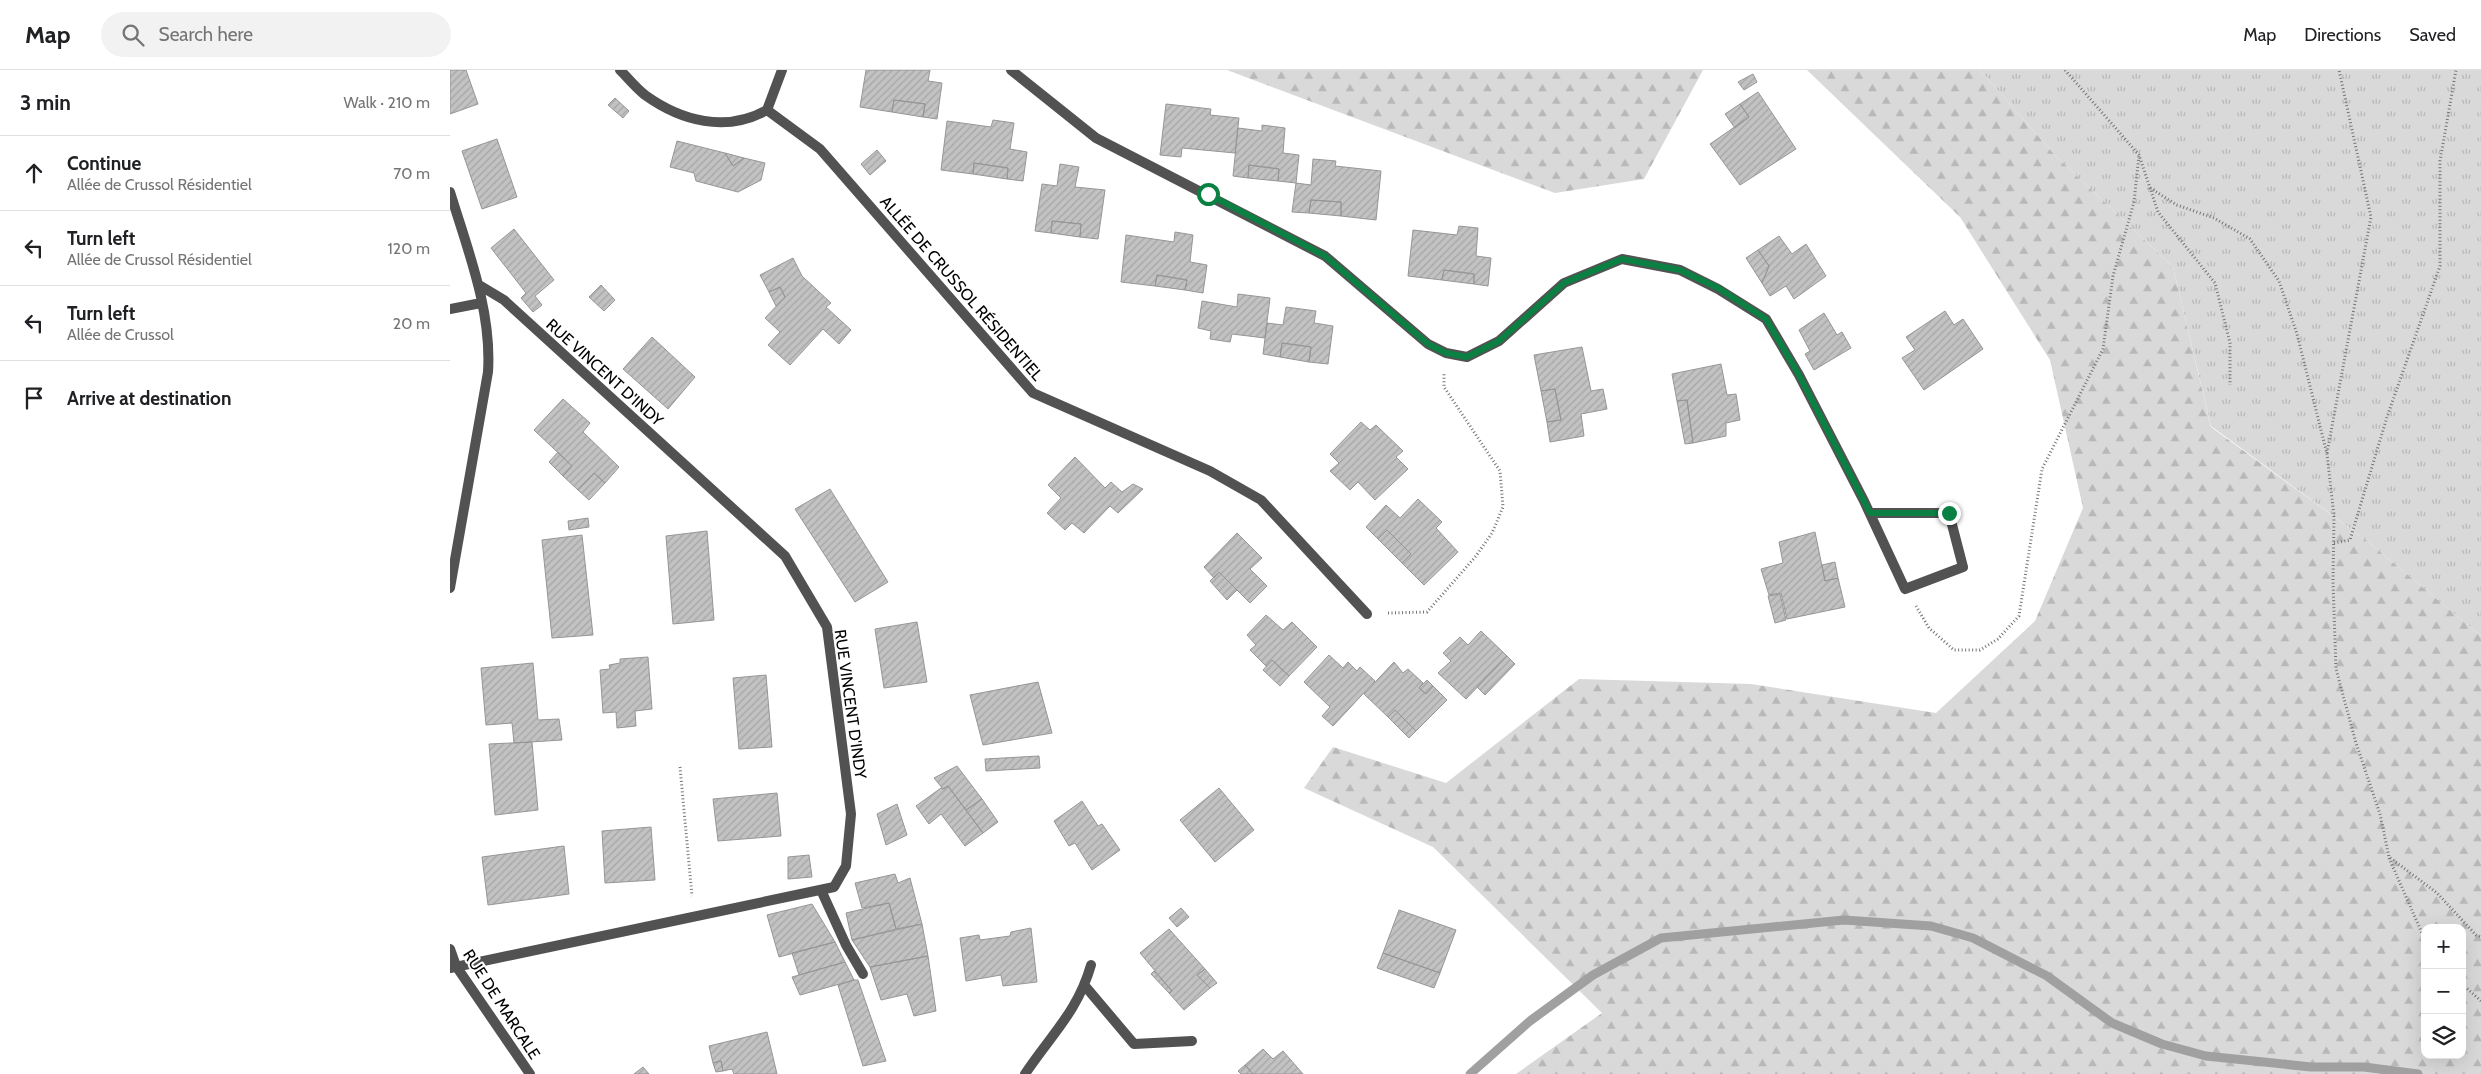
<!DOCTYPE html>
<html lang="en">
<head>
<meta charset="utf-8">
<style>
  :root { --surface:#fff; --page:#f2f2f2; --text:#202124; --muted:#757577; --line:#e0e0e0 }
  body { margin:0; font-family:Cabin,sans-serif; background:var(--page); color:var(--text) }
  .controls { position:absolute; right:15px; bottom:15px; display:grid; overflow:hidden; border-radius:10px; box-shadow:0 5px 20px #0002 }
  .controls button { width:45px; height:45px; display:grid; place-items:center; padding:0; border:0; border-bottom:1px solid var(--line); background:var(--surface); color:var(--text); font:25px sans-serif }
  .stop { position:absolute; width:15px; height:15px; margin:-11px; border:4px solid #0b8043; border-radius:50%; background:#fff }
  .stop.end { background:#0b8043; border-color:#fff; box-shadow:0 1px 5px #0008 }
  .list { margin:0; padding:0; list-style:none }
  h2 { display:flex; justify-content:space-between; align-items:center; height:65px; margin:0; padding:0 20px; font-size:21px }
  h2 small { font-size:16px; font-weight:400; color:var(--muted) }
  .list li { display:grid; grid-template-columns:32px 1fr auto; gap:15px; align-items:center; box-sizing:border-box; height:75px; padding:0 20px; border-top:1px solid var(--line) }
  .list b { display:block; font-size:19px; white-space:nowrap }
  .list p { margin:0; font-size:16px; white-space:nowrap; color:var(--muted) }
  .list em { font-size:16px; font-style:normal; color:var(--muted) }
  .icon { flex:none; width:28px; height:28px; fill:none; stroke:currentColor; stroke-width:2; stroke-linecap:round; stroke-linejoin:round }
  .map { position:relative; flex:none; width:2031px; height:1004px; overflow:hidden }
  header { display:flex; align-items:center; gap:30px; box-sizing:border-box; height:70px; padding:0 25px; background:var(--surface); border-bottom:1px solid var(--line) }
  header strong { font-size:24px }
  nav { display:flex; gap:28px; margin-inline-start:auto; font-size:18px }
  .search { width:350px; height:45px; background:var(--page); display:flex; align-items:center; gap:12px; box-sizing:border-box; padding:0 18px; border-radius:28px; color:var(--muted); font-size:19px }
  main { display:flex }
  aside { flex:1; background:var(--surface) }
  .map>svg:first-child { display:block }
</style>
</head>
<body>
<header>
<strong>Map</strong>
<div class="search"><svg class="icon" aria-label="search" viewBox="0 0 24 24"><circle cx="10" cy="10" r="6"/><path d="M15 15l6 6"/></svg>Search here</div>
<nav><a>Map</a><a>Directions</a><a>Saved</a></nav>
</header>
<main>
<aside>
<h2>3 min<small>Walk · 210 m</small></h2>
<ul class="list">
<li><svg class="icon" aria-label="ahead" viewBox="0 0 24 24"><path d="M12 20V5M6 11l6-6 6 6"/></svg><div><b>Continue</b><p>Allée de Crussol Résidentiel</p></div><em>70 m</em></li>
<li><svg class="icon" aria-label="left" viewBox="0 0 24 24"><path d="M17 20v-9H6M10 6l-5 5 5 5"/></svg><div><b>Turn left</b><p>Allée de Crussol Résidentiel</p></div><em>120 m</em></li>
<li><svg class="icon" aria-label="left" viewBox="0 0 24 24"><path d="M17 20v-9H6M10 6l-5 5 5 5"/></svg><div><b>Turn left</b><p>Allée de Crussol</p></div><em>20 m</em></li>
<li><svg class="icon" aria-label="arrive" viewBox="0 0 24 24"><path d="M6 21V4h12l-3 4 3 4H6"/></svg><div><b>Arrive at destination</b></div></li>
</ul>
</aside>
<div class="map">
<svg width="2031" height="1004" viewBox="0 0 2031 1004">
  <defs>
    <pattern id="grass-tufts" width="24" height="20" patternUnits="userSpaceOnUse" patternTransform="scale(1.25)"><rect width="24" height="20" fill="#d9d9d9"/><path d="M3 7l-1-3M5 7V3M7 7l1-3M15 17l-1-3M17 17v-4M19 17l1-3" fill="none" stroke="#b8b8b8"/></pattern>
    <pattern id="forest-firs" width="22" height="20" patternUnits="userSpaceOnUse" patternTransform="scale(1.25)"><rect width="22" height="20" fill="#d9d9d9"/><path d="M5 1l3.5 6h-7zM16 11l3.5 6h-7z" fill="#b8b8b8"/></pattern>
    <pattern id="building-hatch" width="6" height="6" patternUnits="userSpaceOnUse" patternTransform="scale(1.25)"><rect width="6" height="6" fill="#c2c2c2"/><path d="M-1 1l2-2M0 6l6-6M5 7l2-2" fill="none" stroke="#a5a5a5"/></pattern>
  </defs>
  <rect width="100%" height="100%" fill="#fff"/>
  <path fill="url(#grass-tufts)" d="M1530 0H2031V566L1916 470 1761 356 1723 197 1604 84Z"/>
  <path fill="url(#forest-firs)" fill-rule="evenodd" d="M777 0H1253L1194 109 1105 123Z
    M1357 0H1530L1604 84 1723 197 1761 357 1916 470 2031 566V1004H1066L1152 943 983 777 854 718 883 677 996 713 1129 609 1301 614 1486 643 1585 551 1633 438 1600 290 1510 147ZM1975 858H2012V985H1975Z"/>
  <g fill="none" stroke-linecap="round" stroke-linejoin="round">
    <path stroke="#a0a0a0" stroke-width="9" d="M1020 1004 1080 951 1143 905 1211 868 1394 850 1481 856 1523 868 1597 906 1662 953 1712 974 1756 986 1861 997H1914L1968 1004"/>
  </g>
  <path fill="url(#building-hatch)" stroke="#969696" d="M0 0H16L28 34 0 44Z
    M416 0H480L478 11 492 13 487 49 473 47 475 34 444 30 442 42 410 37Z
    M1303 4 1307 12 1294 20 1288 12Z
    M1308 22 1346 79 1290 115 1260 74 1299 47 1290 34Z
    M165 28 179 41 173 48 158 35Z
    M444 30 475 34 473 47 442 42Z
    M716 34 761 39 760 45 789 48 785 83 732 78 731 87 710 85Z
    M1290 34 1299 47 1285 58 1275 44Z
    M543 50 564 53 560 79 577 82 573 111 557 109 558 98 524 93 523 104 491 100 497 51 541 57Z
    M812 55 835 58 833 83 849 85 846 113 828 111 829 99 799 95 798 108 783 106 788 58 812 61Z
    M47 69 67 127 32 139 12 81Z
    M227 71 275 83 283 96 294 88 315 93 311 110 288 122 246 111 244 103 220 97Z
    M427 80 436 91 420 105 411 94Z
    M275 83 294 88 283 96Z
    M863 89 886 91 885 96 931 101 926 150 891 146V132L861 130 859 143 842 142 846 113 861 115Z
    M524 93 558 98 557 109 523 104Z
    M610 94 629 97 625 117 655 120 648 169 630 167 631 154 602 151 601 163 585 161 592 114 607 116Z
    M799 95 829 99 828 111 798 108Z
    M861 130 891 132V146L859 143Z
    M602 151 631 154 630 167 601 163Z
    M1009 156 1028 158 1026 186 1041 188 1038 216 1024 214V204L994 200 992 210 958 206 963 160 1007 165Z
    M64 159 104 210 85 226 92 235 83 242 71 228 76 223 41 178Z
    M725 162 743 165 740 192 757 195 753 223 735 220 737 210 707 205 705 216 671 212 676 165 724 172Z
    M1329 166 1342 184 1356 174 1376 206 1344 229 1336 216 1320 226 1312 213 1319 196 1308 180Z
    M1308 180 1319 196 1312 213 1296 188Z
    M343 188 352 206 381 233 376 237 401 260 389 274 373 259 340 295 318 275 330 262 315 248 335 227 330 217 319 222 310 205Z
    M994 200 1024 204V214L992 210Z
    M707 205 737 210 735 220 705 216Z
    M151 215 165 230 154 241 139 227Z
    M330 217 335 227 326 236 319 222Z
    M788 224 820 228 815 268 782 264 780 272 760 269 761 261 748 258 752 231 787 237Z
    M836 237 866 241 864 253 883 256 878 294 859 292 861 277 832 273 830 287 813 284 817 253 833 255Z
    M1495 241 1504 255 1513 249 1533 279 1474 320 1452 288 1465 280 1456 267Z
    M1374 243 1387 265 1392 262 1401 278 1364 300 1355 284 1360 281 1349 260Z
    M202 267 245 307 218 339 173 299Z
    M832 273 861 277 859 292 830 287Z
    M1132 277 1141 321 1153 319 1157 339 1131 344 1134 366 1100 372 1097 352 1111 350 1105 319 1091 321 1084 285Z
    M1271 294 1277 325 1286 324 1290 350 1276 353V366L1243 373 1237 330 1227 331 1222 304Z
    M1105 319 1111 350 1097 352 1091 321Z
    M113 329 140 353 133 362 169 397 155 413 144 403 128 420 113 406 122 396 84 360Z
    M1237 330 1243 373 1235 374 1227 331Z
    M911 352 920 360 926 355 953 381 946 387 958 399 925 430 908 412 900 420 880 401 889 393 880 384Z
    M108 382 122 396 113 406 99 392Z
    M625 387 655 418 661 412 672 422 683 414 693 419 668 443 660 436 634 463 622 453 615 460 597 443 611 428 598 415Z
    M144 403 155 413 139 430 128 420Z
    M380 419 438 512 405 532 345 439Z
    M968 429 992 452 986 458 1008 482 974 515 952 493 961 484 937 460 928 469 916 457 936 435 950 448Z
    M138 448 139 457 119 460 118 451Z
    M937 460 961 484 952 493 928 469Z
    M257 461 264 550 223 554 216 466Z
    M1365 462 1375 511 1388 508 1395 537 1337 549 1331 523 1319 525 1311 499 1333 493 1329 472Z
    M787 463 812 488 800 499 817 516 800 533 769 502 764 508 754 497Z
    M132 465 143 565 102 568 92 470Z
    M1385 492 1388 508 1375 511 1372 495Z
    M769 502 787 520 777 530 760 511Z
    M1330 524 1336 550 1325 553 1318 526Z
    M816 545 833 560 842 552 867 577 839 606 822 590 816 596 800 580 806 575 797 565Z
    M467 552 477 612 434 618 425 559Z
    M1031 561 1057 586 1016 629 988 603 1001 591 993 583 1010 567 1018 575Z
    M879 585 893 598 898 592 907 601 910 597 925 611 883 656 872 646 880 637 854 612Z
    M1057 586 1065 594 1035 625 1027 617Z
    M198 587 202 639 185 641 186 656 167 658 166 642 153 643 150 600 160 599 159 595 170 593V589Z
    M822 590 839 606 830 616 813 600Z
    M944 592 953 603 958 599 973 613 969 618 976 624 983 616 997 630 966 661 945 640 938 647 914 624Z
    M83 593 88 650 109 649 112 670 64 673 62 653 36 655 31 598Z
    M316 605 322 677 289 679 283 608Z
    M977 610 983 616 976 624 969 618Z
    M588 612 602 663 533 675 520 625Z
    M945 640 966 661 959 668 938 647Z
    M82 672 88 740 45 745 39 674Z
    M589 686 590 698 536 701 535 689Z
    M507 696 532 729 516 740 498 716 493 719 484 708Z
    M498 716 533 763 515 776 491 744 479 754 466 736 491 718 493 719Z
    M769 718 804 760 765 792 730 750Z
    M327 723 331 766 268 771 263 729Z
    M532 729 548 752 533 763 516 740Z
    M632 731 648 756 652 754 670 780 642 800 625 773 619 776 604 751Z
    M447 734 457 765 436 775 427 744Z
    M201 757 205 810 155 813 152 761Z
    M114 776 119 824 38 835 32 787Z
    M359 785 362 807 338 809V787Z
    M445 804 448 813 460 808 472 854 446 859 439 833 412 838 405 813Z
    M439 833 446 859 402 870 396 843Z
    M362 834 385 872 329 887 317 845Z
    M731 838 739 847 727 857 719 848Z
    M949 840 1006 860 990 903 933 883Z
    M472 854 478 886 420 897 402 870Z
    M581 858 587 912 553 916 551 905 516 911 510 868 529 865 530 870 560 866 561 862Z
    M719 859 755 899 747 905 760 918 734 940 719 923 722 921 690 883Z
    M385 872 395 892 349 905 342 883Z
    M933 883 990 903 984 918 927 898Z
    M478 886 486 941 464 946 457 924 431 930 420 897Z
    M395 892 404 910 350 925 342 907Z
    M755 899 767 913 760 918 747 905Z
    M704 901 722 921 719 923 701 904Z
    M404 910H408L436 991 413 996 388 915Z
    M317 962 327 1004H284L282 999 273 1001 271 991 263 993 259 976Z
    M813 979 823 989 833 981 853 1004H803L795 995Z
    M271 991 273 1001 266 1002 263 993Z
    M795 995 803 1004H791L788 1001Z
    M193 997 199 1004H184Z"/>
  <g fill="none" stroke-linecap="round" stroke-linejoin="round">
    <path stroke="#747474" stroke-width="3" stroke-dasharray="1 2.5" stroke-linecap="butt" d="M1615 0 1689 85 1708 142 1765 213 1780 273V315
      M1700 118 1727 135 1764 148 1800 169 1829 211 1847 264 1877 384 1884 446 1883 512 1886 599 1906 673 1930 744 1939 787 1987 823 2026 865 2031 867
      M1877 383 1921 147 1889 0
      M1884 473 1900 470 1937 347 1990 196V91L2006 0
      M1466 536 1479 558 1504 580H1530L1548 569 1569 546 1592 399 1653 279 1663 206 1684 132 1689 85
      M938 543 977 542 1026 486 1042 463 1053 437 1050 401 994 317V303
      M230 697 242 826
      M1939 788 1975 870
      M2012 914 2031 931"/>
    <path stroke="#525252" stroke-width="10" d="M371 820 396 875 413 904"/>
    <path stroke="#525252" stroke-width="10" d="M170 0C178 8 186 18 195 25 231 51 276 63 317 40L370 79 583 323 760 401 811 430 917 544
      M561 0 646 68 875 186 978 274 996 283 1017 287 1049 271 1114 213 1172 189 1230 200 1268 219 1316 249 1349 305 1414 431 1455 519 1513 497 1499 443H1420
      M317 40 332 0
      M0 122C18 181 42 241 38 302L0 518
      M0 239 31 233
      M0 879 6 896 80 1004
      M0 898 384 817 396 796 401 744 377 557 335 486 54 230 29 215
      M635 916 684 974 742 971
      M575 1004C601 965 628 941 641 895"/>
  </g>
  <g fill="none" stroke-linecap="round" stroke-linejoin="round">
    <path stroke="#0b8043" stroke-width="6" d="M758 124 875 186 978 274 996 283 1017 287 1049 271 1114 213 1172 189 1230 200 1268 218 1316 249 1349 305 1420 443H1499"/>
  </g>
  <g text-anchor="middle" stroke-width="4" stroke-linejoin="round" paint-order="stroke">
    <g font-size="16" fill="#000" stroke="#fff">
      <text transform="translate(512 218) rotate(49)" y="6">ALLÉE DE CRUSSOL RÉSIDENTIEL</text>
      <text transform="translate(155 302) rotate(42)" y="6">RUE VINCENT D'INDY</text>
      <text transform="translate(401 634) rotate(82)" y="6">RUE VINCENT D'INDY</text>
      <text transform="translate(52 934) rotate(57)" y="6">RUE DE MARCALE</text>
    </g>
  </g>
</svg>
<div class="controls">
<button>+</button>
<button>−</button>
<button><svg class="icon" aria-label="layers" viewBox="0 0 24 24"><path d="M12 4l9 5-9 5-9-5zM3 14l9 5 9-5"/></svg></button>
</div>
<div class="stop" style="left:758px;top:124px"></div>
<div class="stop end" style="left:1499px;top:443px"></div>
</div>
</main>
</body>
</html>
